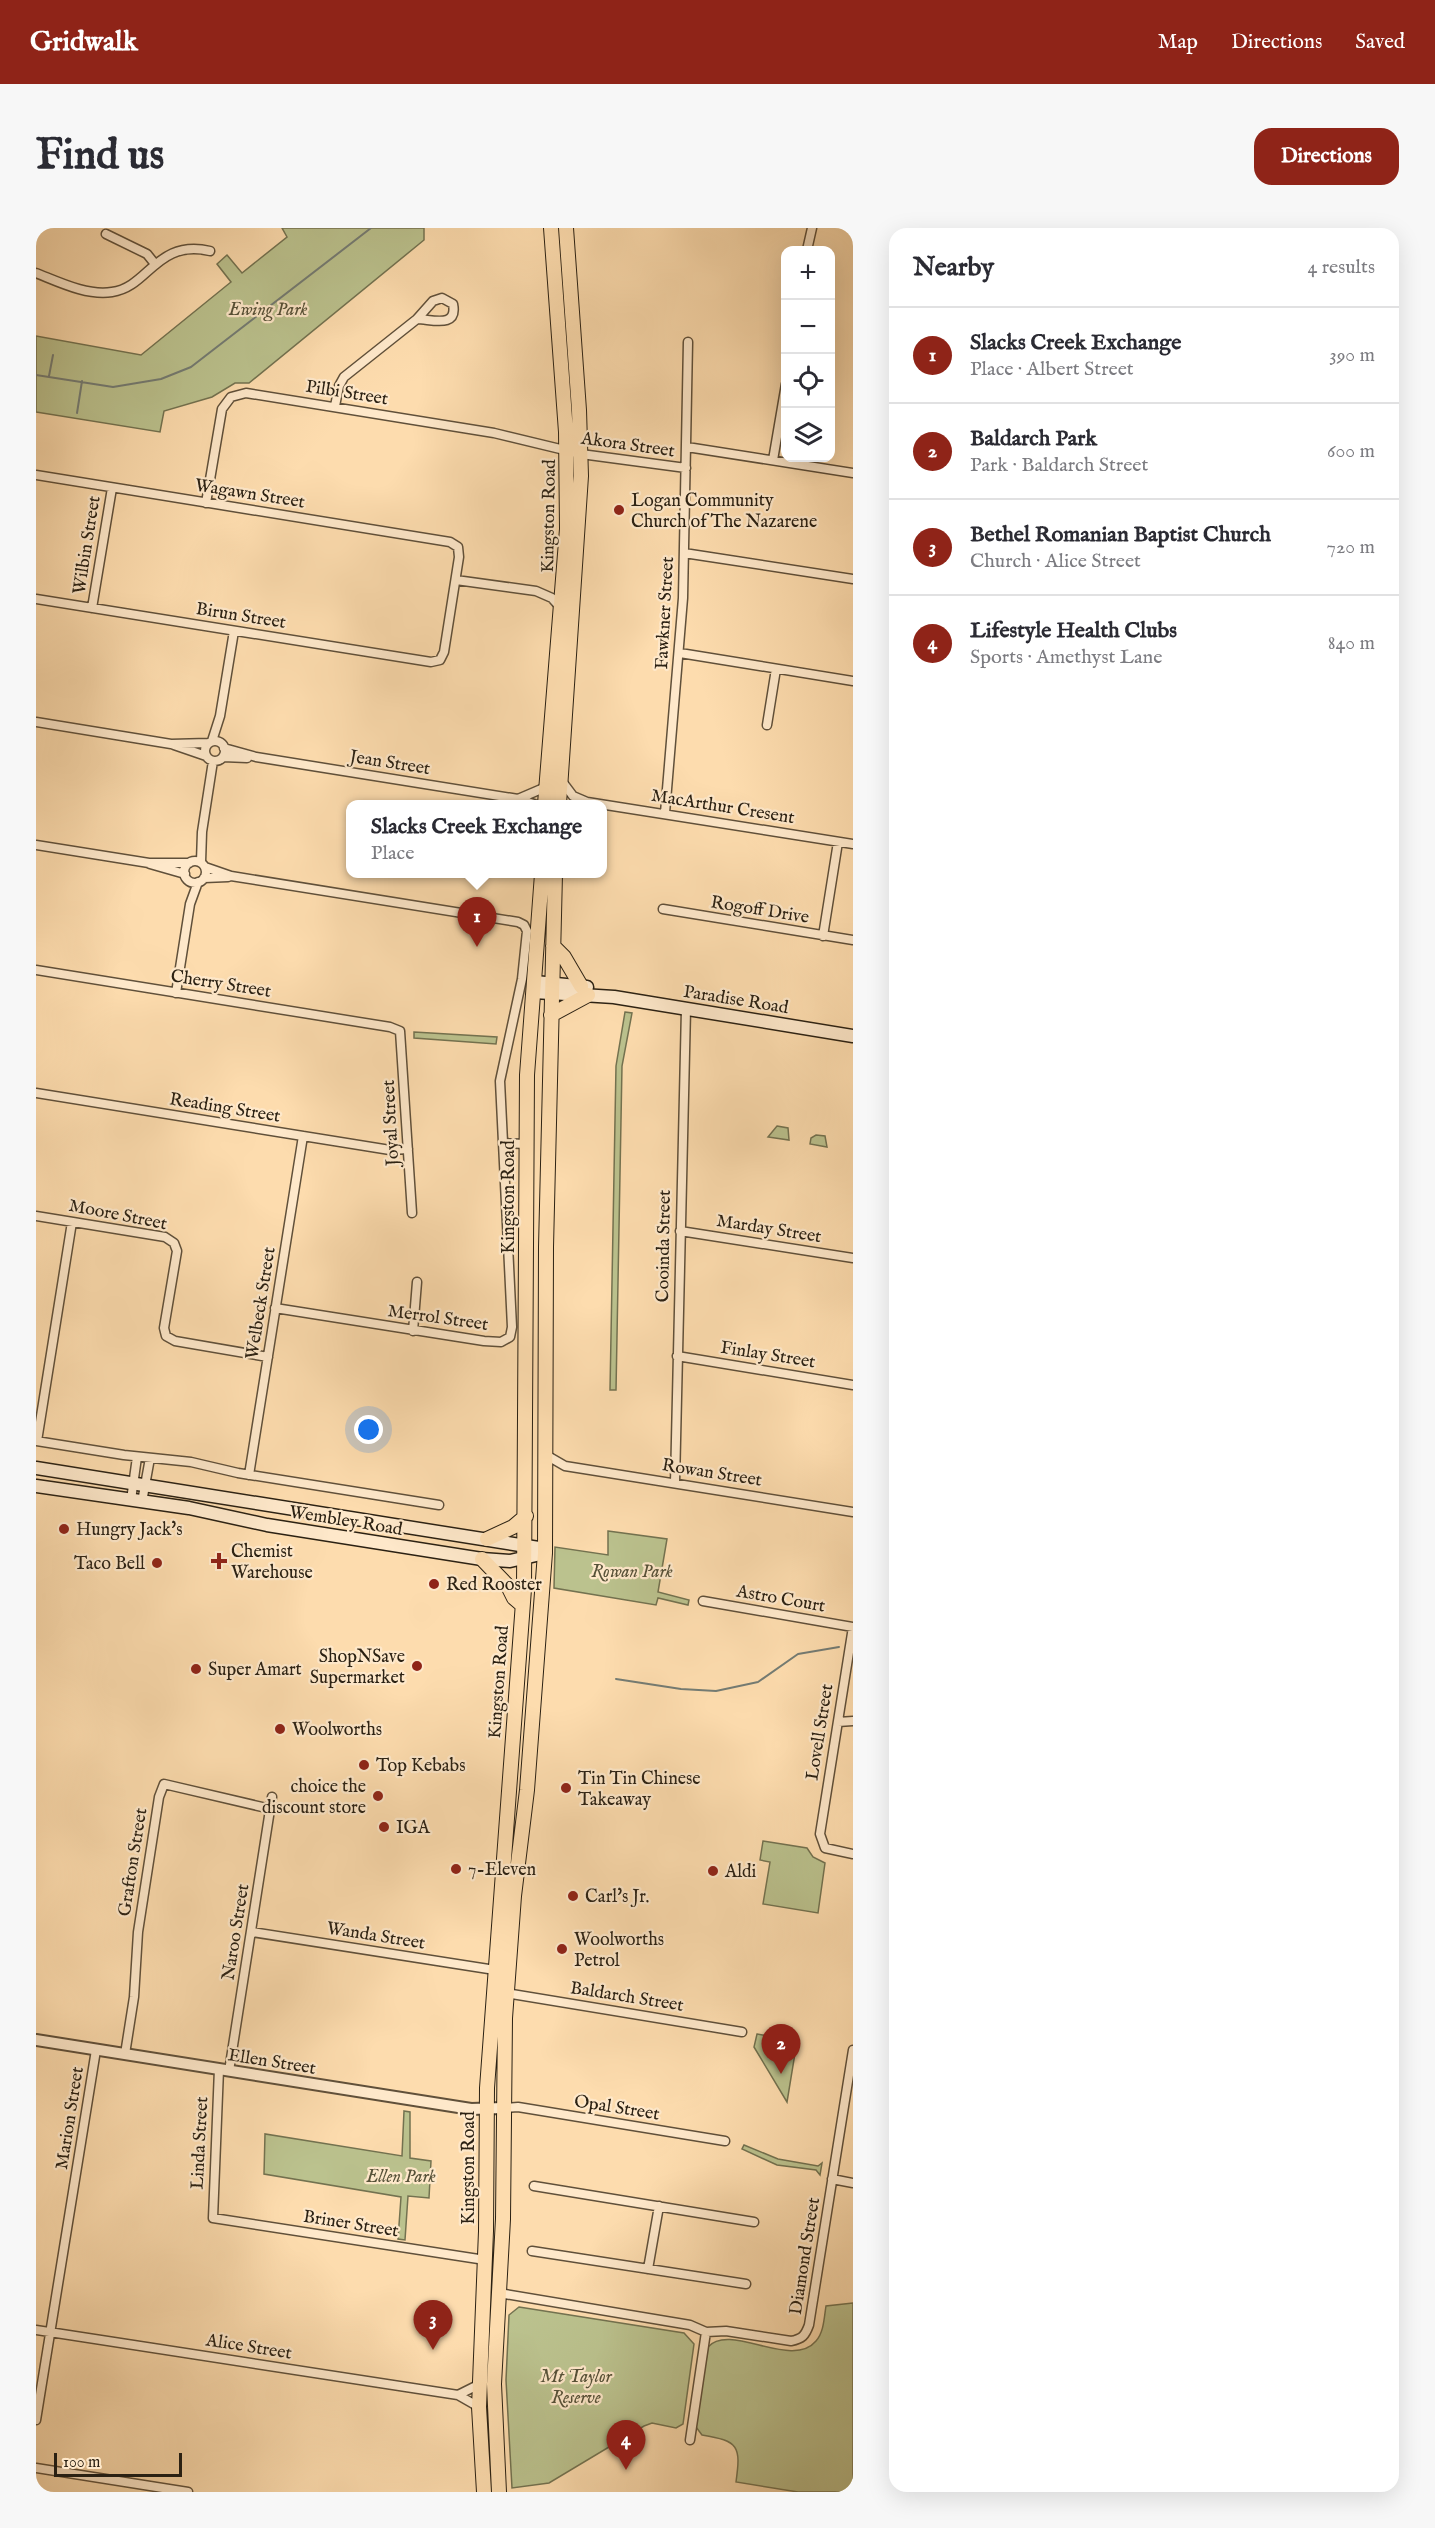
<!DOCTYPE html>
<html lang="en">
<head>
<meta charset="utf-8">
<style>
  :root { --surface:#fff; --page:#f7f7f7; --text:#2b2b33; --muted:#7c7c81; --line:#e1e1e2; --accent:#8f2418 }
  body { margin:0; font-family:"IM FELL English",serif; background:var(--page); color:var(--text) }
  .controls { position:absolute; right:18px; top:18px; display:grid; overflow:hidden; border-radius:12px; box-shadow:0 6px 24px #0002 }
  .controls button { width:54px; height:54px; display:grid; place-items:center; padding:0; border:0; border-bottom:2px solid var(--line); background:var(--surface); color:var(--text); font:30px sans-serif }
  .scale { position:absolute; left:18px; bottom:15px; width:128px; box-sizing:border-box; padding-left:6px; border:3px solid #2b2113; border-top:0; font-size:16px; line-height:21px; white-space:nowrap; color:#2b2113; -webkit-text-stroke:4px #fee8ca; paint-order:stroke }
  .you { position:absolute; left:333px; top:1202px; width:21px; height:21px; margin:-15px; border:4px solid #fff; border-radius:50%; background:#1a73e8; box-shadow:0 0 0 9px #1a73e833 }
  .badge { display:grid; place-items:center; width:39px; height:39px; border-radius:50%; background:var(--accent); color:#fff; font-size:20px; font-weight:700 }
  .pin { position:absolute; translate:-50% -50px; filter:drop-shadow(0 2px 3px #0008) }
  .pin::after { content:''; position:absolute; top:32px; width:21px; height:18px; background:inherit; clip-path:polygon(0 0,100% 0,50% 100%) }
  .popup { position:absolute; left:310px; top:572px; width:261px; height:78px; box-sizing:border-box; display:grid; place-content:center; border-radius:12px; background:var(--surface); filter:drop-shadow(0 2px 4px #0005); font-size:20px; white-space:nowrap; color:var(--muted) }
  .popup b { font-size:22px; color:var(--text) }
  .popup::after { content:''; position:absolute; left:50%; top:100%; margin-left:-12px; border:12px solid transparent; border-top-color:var(--surface) }
  .list { margin:0; padding:0; list-style:none }
  h2 { display:flex; justify-content:space-between; align-items:center; height:78px; margin:0; padding:0 24px; font-size:26px }
  h2 small { font-size:20px; font-weight:400; color:var(--muted) }
  .list li { display:grid; grid-template-columns:39px 1fr auto; gap:18px; align-items:center; box-sizing:border-box; height:96px; padding:0 24px; border-top:2px solid var(--line) }
  .list b { display:block; font-size:22px; white-space:nowrap }
  .list p { margin:0; font-size:20px; white-space:nowrap; color:var(--muted) }
  .list em { font-size:20px; font-style:normal; color:var(--muted) }
  .icon { flex:none; width:33px; height:33px; fill:none; stroke:currentColor; stroke-width:2; stroke-linecap:round; stroke-linejoin:round }
  .map { position:relative; flex:none; width:817px; height:2264px; overflow:hidden; border-radius:18px }
  header { display:flex; align-items:center; gap:36px; box-sizing:border-box; height:84px; padding:0 30px; background:var(--accent); color:#fff }
  header strong { font-size:28px }
  nav { display:flex; gap:33px; margin-inline-start:auto; font-size:21px }
  .intro { display:flex; align-items:center; justify-content:space-between; box-sizing:border-box; height:144px; padding:0 36px }
  h1 { margin:0; font-size:42px }
  .button { padding:15px 27px; border-radius:18px; background:var(--accent); color:#fff; font-size:21px; font-weight:700 }
  main { display:flex; gap:36px; padding:0 36px }
  aside { flex:1; background:var(--surface); border-radius:18px; box-shadow:0 6px 24px #0002 }
  .map>svg:first-child { display:block }
</style>
</head>
<body>
<header>
<strong>Gridwalk</strong>
<nav><a>Map</a><a>Directions</a><a>Saved</a></nav>
</header>
<div class="intro"><h1>Find us</h1><a class="button">Directions</a></div>
<main>
<div class="map">
<svg width="817" height="2264" viewBox="0 0 817 2264">
  <rect width="100%" height="100%" fill="#fddcae"/>
  <filter id="stains"><feTurbulence type="fractalNoise" baseFrequency=".00333" numOctaves="4"/><feColorMatrix values="0 0 0 0 .2 0 0 0 0 .09 0 0 0 0 .02 0 0 0 .5 -.17"/></filter>
  <radialGradient id="worn" r=".72"><stop offset=".6" stop-color="#630" stop-opacity="0"/><stop offset="1" stop-color="#630" stop-opacity=".3"/></radialGradient>
  <path fill="#bbc28e" stroke="#737250" stroke-width="1.5" d="M246 0H388V12L213 155H199L176 169 128 183 124 204 0 184V108L105 127 195 54 181 36 191 27 206 45 251 9Z
    M589 784 596 785 586 838 580 1162H574L580 838Z
    M378 804 461 809 460 816 378 810Z
    M741 898 752 900 753 912 732 909Z
    M780 907 789 908 791 919 774 916 775 910Z
    M572 1303 631 1311 622 1364 653 1372 652 1377 622 1370 620 1377 518 1360 519 1319 572 1327Z
    M727 1613 771 1620 777 1629 789 1635 782 1685 727 1676 734 1634 724 1632Z
    M721 1806 761 1813 751 1874 718 1819Z
    M368 1883 374 1884V1930L395 1933 393 1970 372 1968 369 2012 362 2011 365 1969 228 1946 229 1906 366 1928Z
    M708 1917 742 1931 782 1938 786 1935 784 1947 780 1942 741 1937 706 1921Z
    M817 2075V2264H762L700 2254C705 2218 703 2213 666 2207L660 2199 672 2119C694 2094 756 2142 780 2113 788 2104 788 2090 790 2078Z
    M483 2079 648 2105 658 2116 647 2196 640 2200 616 2195 608 2198 513 2255 476 2260 470 2152 473 2087Z"/>
  <g fill="none" stroke-linecap="round" stroke-linejoin="round">
    <path stroke="#747c74" stroke-width="2" d="M0 147 77 159 125 151 155 139 335 0
      M13 148 17 127
      M41 185 46 153
      M580 1451 645 1461 680 1463 722 1454 762 1426 803 1419"/>
    <defs>
      <path id="minor" d="M70 6 111 26 119 36
        M771 22 776 0
        M0 45C23 54 51 68 76 64 113 59 120 11 174 23
        M299 178 303 158 308 149 381 91 397 73 406 70 417 76C422 101 395 91 381 91
        M651 219 817 245
        M737 232 750 156
        M0 247 414 314 422 319 423 329 408 424 404 432 395 434 0 371
        M170 275 186 181 195 169 210 165 458 205 545 226 650 240
        M648 325 817 351
        M420 352 500 363 516 370 524 379
        M56 380 76 260
        M644 425 817 453
        M0 494 135 516 172 515
        M731 497 740 441
        M176 513 184 488 198 403
        M169 523a10 10 0 1 1 20 0a10 10 0 1 1-20 0Z
        M138 517 170 528
        M188 520 220 529 482 571 498 576
        M187 529 211 530
        M482 571 510 559
        M512 576 516 573 518 558 525 552 537 568 551 574 817 616
        M629 585 647 370 652 114
        M0 617 113 635H153
        M148 644a11 11 0 1 1 22 0a11 11 0 1 1-22 0Z
        M165 634 166 604 177 533
        M114 636 149 646
        M169 639 195 648 482 694 488 697 491 703 486 751 464 853 476 1099 474 1109 465 1114 448 1113 239 1080
        M168 650 192 649
        M627 681 817 712
        M787 708 802 614
        M0 742 354 799 364 803 376 985
        M140 765 154 676 162 654
        M0 865 354 922 372 921
        M467 915 490 916
        M0 988 129 1009 138 1015 141 1023 128 1100 130 1108 139 1113 232 1129
        M644 1003 817 1030
        M377 1103 381 1054
        M641 1128 817 1157
        M0 1213 88 1227 155 1234 202 1245 403 1277
        M1 1213 36 994
        M510 1227 529 1238 817 1284
        M213 1247 267 908
        M639 1255 650 781
        M95 1272 101 1229
        M106 1274 114 1230
        M667 1373 817 1399
        M817 1399 784 1606 789 1620 817 1626
        M802 1494 817 1493
        M216 1704 459 1742
        M470 1765 706 1804
        M89 1826 98 1769 102 1704 123 1569 128 1556 235 1581
        M183 1841 177 1990 449 2032
        M193 1843 236 1569
        M467 1880 482 1879 689 1913
        M796 1951 817 1955
        M498 1958 718 1994
        M496 2023 710 2056
        M612 2041 623 1978
        M463 2065 654 2097 670 2104 690 2103 755 2113C766 2111 769 2108 773 2097L817 1822
        M0 2102 422 2167 443 2179
        M422 2167 444 2156
        M0 2192 60 1822
        M654 2212 670 2104
        M0 2240 152 2264"/>
      <path id="tertiary" d="M0 1812 435 1881 467 1880"/>
      <path id="secondary" d="M499 754 551 759
        M498 764 578 769 817 808
        M0 1240 509 1321
        M0 1258 153 1280 231 1297 446 1331 474 1333 509 1325"/>
      <path id="primary" d="M509 576 531 301 530 204 515 0
        M523 576 545 248 543 182 530 0
        M517 718 528 729 545 758
        M515 787 552 767
        M451 1311 477 1299 490 1288
        M446 1331 472 1358 478 1370 485 1376
        M448 2264 443 2179 450 2003 451 1860 488 1361 491 847 506 646
        M463 2264 458 2156 467 1991 469 1790 478 1668 491 1562 509 1325 510 1019 519 646"/>
    </defs>
    <use href="#minor" stroke="#60503a" stroke-width="11"/>
    <use href="#tertiary" stroke="#60503a" stroke-width="14"/>
    <use href="#secondary" stroke="#2b2113" stroke-width="15"/>
    <use href="#primary" stroke="#2b2113" stroke-width="16"/>
    <use href="#minor" stroke="#fee8ca" stroke-width="8"/>
    <use href="#tertiary" stroke="#fee8ca" stroke-width="10"/>
    <use href="#secondary" stroke="#fee8ca" stroke-width="12"/>
    <use href="#primary" stroke="#fddcae" stroke-width="14"/>
  </g>
  <g fill="#8f2418" stroke="#fee8ca" stroke-width="2">
    <circle cx="583" cy="282" r="6"/>
    <circle cx="28" cy="1301" r="6"/>
    <path d="M180 1324h6v6h6v6h-6v6h-6v-6h-6v-6h6z"/>
    <circle cx="121" cy="1335" r="6"/>
    <circle cx="398" cy="1356" r="6"/>
    <circle cx="381" cy="1438" r="6"/>
    <circle cx="160" cy="1441" r="6"/>
    <circle cx="244" cy="1501" r="6"/>
    <circle cx="328" cy="1537" r="6"/>
    <circle cx="530" cy="1560" r="6"/>
    <circle cx="342" cy="1568" r="6"/>
    <circle cx="348" cy="1599" r="6"/>
    <circle cx="420" cy="1641" r="6"/>
    <circle cx="677" cy="1643" r="6"/>
    <circle cx="537" cy="1668" r="6"/>
    <circle cx="526" cy="1721" r="6"/>
  </g>
  <g text-anchor="middle" stroke-width="4.5" stroke-linejoin="round" paint-order="stroke">
    <g font-size="18" font-style="italic" fill="#565138" stroke="#fee8ca">
      <text x="232" y="87">Ewing Park</text>
      <text x="596" y="1349">Rowan Park</text>
      <text x="365" y="1954">Ellen Park</text>
      <text x="540" y="2154">Mt Taylor<tspan x="540" dy="21">Reserve</tspan></text>
    </g>
    <g font-size="18" fill="#2b2113" stroke="#fee8ca">
      <text transform="translate(311 164) rotate(9)" y="6">Pilbi Street</text>
      <text transform="translate(592 216) rotate(8)" y="6">Akora Street</text>
      <text transform="translate(214 265) rotate(9)" y="6">Wagawn Street</text>
      <text transform="translate(512 288) rotate(-89)" y="6">Kingston Road</text>
      <text transform="translate(50 317) rotate(-81)" y="6">Wilbin Street</text>
      <text transform="translate(628 385) rotate(-87)" y="6">Fawkner Street</text>
      <text transform="translate(205 387) rotate(9)" y="6">Birun Street</text>
      <text transform="translate(354 534) rotate(9)" y="6">Jean Street</text>
      <text transform="translate(687 578) rotate(9)" y="6">MacArthur Cresent</text>
      <text transform="translate(724 681) rotate(9)" y="6">Rogoff Drive</text>
      <text transform="translate(185 755) rotate(9)" y="6">Cherry Street</text>
      <text transform="translate(700 771) rotate(9)" y="6">Paradise Road</text>
      <text transform="translate(189 879) rotate(9)" y="6">Reading Street</text>
      <text transform="translate(354 895) rotate(-93)" y="6">Joyal Street</text>
      <text transform="translate(472 969) rotate(-90)" y="6">Kingston Road</text>
      <text transform="translate(82 986) rotate(11)" y="6">Moore Street</text>
      <text transform="translate(733 1000) rotate(9)" y="6">Marday Street</text>
      <text transform="translate(627 1018) rotate(-89)" y="6">Cooinda Street</text>
      <text transform="translate(224 1075) rotate(-81)" y="6">Welbeck Street</text>
      <text transform="translate(402 1089) rotate(8)" y="6">Merrol Street</text>
      <text transform="translate(732 1126) rotate(9)" y="6">Finlay Street</text>
      <text transform="translate(676 1244) rotate(9)" y="6">Rowan Street</text>
      <text transform="translate(310 1292) rotate(9)" y="6">Wembley Road</text>
      <text transform="translate(745 1370) rotate(10)" y="6">Astro Court</text>
      <text transform="translate(462 1454) rotate(-86)" y="6">Kingston Road</text>
      <text transform="translate(783 1504) rotate(-81)" y="6">Lovell Street</text>
      <text transform="translate(96 1634) rotate(-81)" y="6">Grafton Street</text>
      <text transform="translate(199 1704) rotate(-81)" y="6">Naroo Street</text>
      <text transform="translate(340 1707) rotate(9)" y="6">Wanda Street</text>
      <text transform="translate(591 1768) rotate(9)" y="6">Baldarch Street</text>
      <text transform="translate(236 1833) rotate(9)" y="6">Ellen Street</text>
      <text transform="translate(581 1879) rotate(9)" y="6">Opal Street</text>
      <text transform="translate(33 1890) rotate(-81)" y="6">Marion Street</text>
      <text transform="translate(163 1915) rotate(-87)" y="6">Linda Street</text>
      <text transform="translate(432 1940) rotate(-90)" y="6">Kingston Road</text>
      <text transform="translate(315 1995) rotate(9)" y="6">Briner Street</text>
      <text transform="translate(768 2028) rotate(-81)" y="6">Diamond Street</text>
      <text transform="translate(213 2118) rotate(9)" y="6">Alice Street</text>
    </g>
    <g font-size="18" fill="#2b2113" stroke="#fee8ca" text-anchor="start">
      <text x="595" y="278">Logan Community<tspan x="595" dy="21">Church of The Nazarene</tspan></text>
      <text x="40" y="1307">Hungry Jack's</text>
      <text x="195" y="1329">Chemist<tspan x="195" dy="21">Warehouse</tspan></text>
      <text x="109" y="1341" text-anchor="end">Taco Bell</text>
      <text x="410" y="1362">Red Rooster</text>
      <text x="369" y="1434" text-anchor="end">ShopNSave<tspan x="369" dy="21">Supermarket</tspan></text>
      <text x="172" y="1447">Super Amart</text>
      <text x="256" y="1507">Woolworths</text>
      <text x="340" y="1543">Top Kebabs</text>
      <text x="542" y="1556">Tin Tin Chinese<tspan x="542" dy="21">Takeaway</tspan></text>
      <text x="330" y="1564" text-anchor="end">choice the<tspan x="330" dy="21">discount store</tspan></text>
      <text x="360" y="1605">IGA</text>
      <text x="432" y="1647">7-Eleven</text>
      <text x="689" y="1649">Aldi</text>
      <text x="549" y="1674">Carl's Jr.</text>
      <text x="538" y="1717">Woolworths<tspan x="538" dy="21">Petrol</tspan></text>
    </g>
  </g>
  <rect width="100%" height="100%" filter="url(#stains)"/>
  <rect width="100%" height="100%" fill="url(#worn)"/>
</svg>
<div class="controls">
<button>+</button>
<button>−</button>
<button><svg class="icon" aria-label="locate" viewBox="0 0 24 24"><circle cx="12" cy="12" r="6"/><path d="M12 2v4M12 18v4M2 12h4M18 12h4"/></svg></button>
<button><svg class="icon" aria-label="layers" viewBox="0 0 24 24"><path d="M12 4l9 5-9 5-9-5zM3 14l9 5 9-5"/></svg></button>
</div>
<div class="scale">100 m</div>
<div class="you"></div>
<div class="pin badge" style="left:441px;top:719px">1</div>
<div class="popup"><b>Slacks Creek Exchange</b>Place</div>
<div class="pin badge" style="left:745px;top:1846px">2</div>
<div class="pin badge" style="left:397px;top:2122px">3</div>
<div class="pin badge" style="left:590px;top:2242px">4</div>
</div>
<aside>
<h2>Nearby<small>4 results</small></h2>
<ul class="list">
<li><span class="badge">1</span><div><b>Slacks Creek Exchange</b><p>Place · Albert Street</p></div><em>390 m</em></li>
<li><span class="badge">2</span><div><b>Baldarch Park</b><p>Park · Baldarch Street</p></div><em>600 m</em></li>
<li><span class="badge">3</span><div><b>Bethel Romanian Baptist Church</b><p>Church · Alice Street</p></div><em>720 m</em></li>
<li><span class="badge">4</span><div><b>Lifestyle Health Clubs</b><p>Sports · Amethyst Lane</p></div><em>840 m</em></li>
</ul>
</aside>
</main>
</body>
</html>
